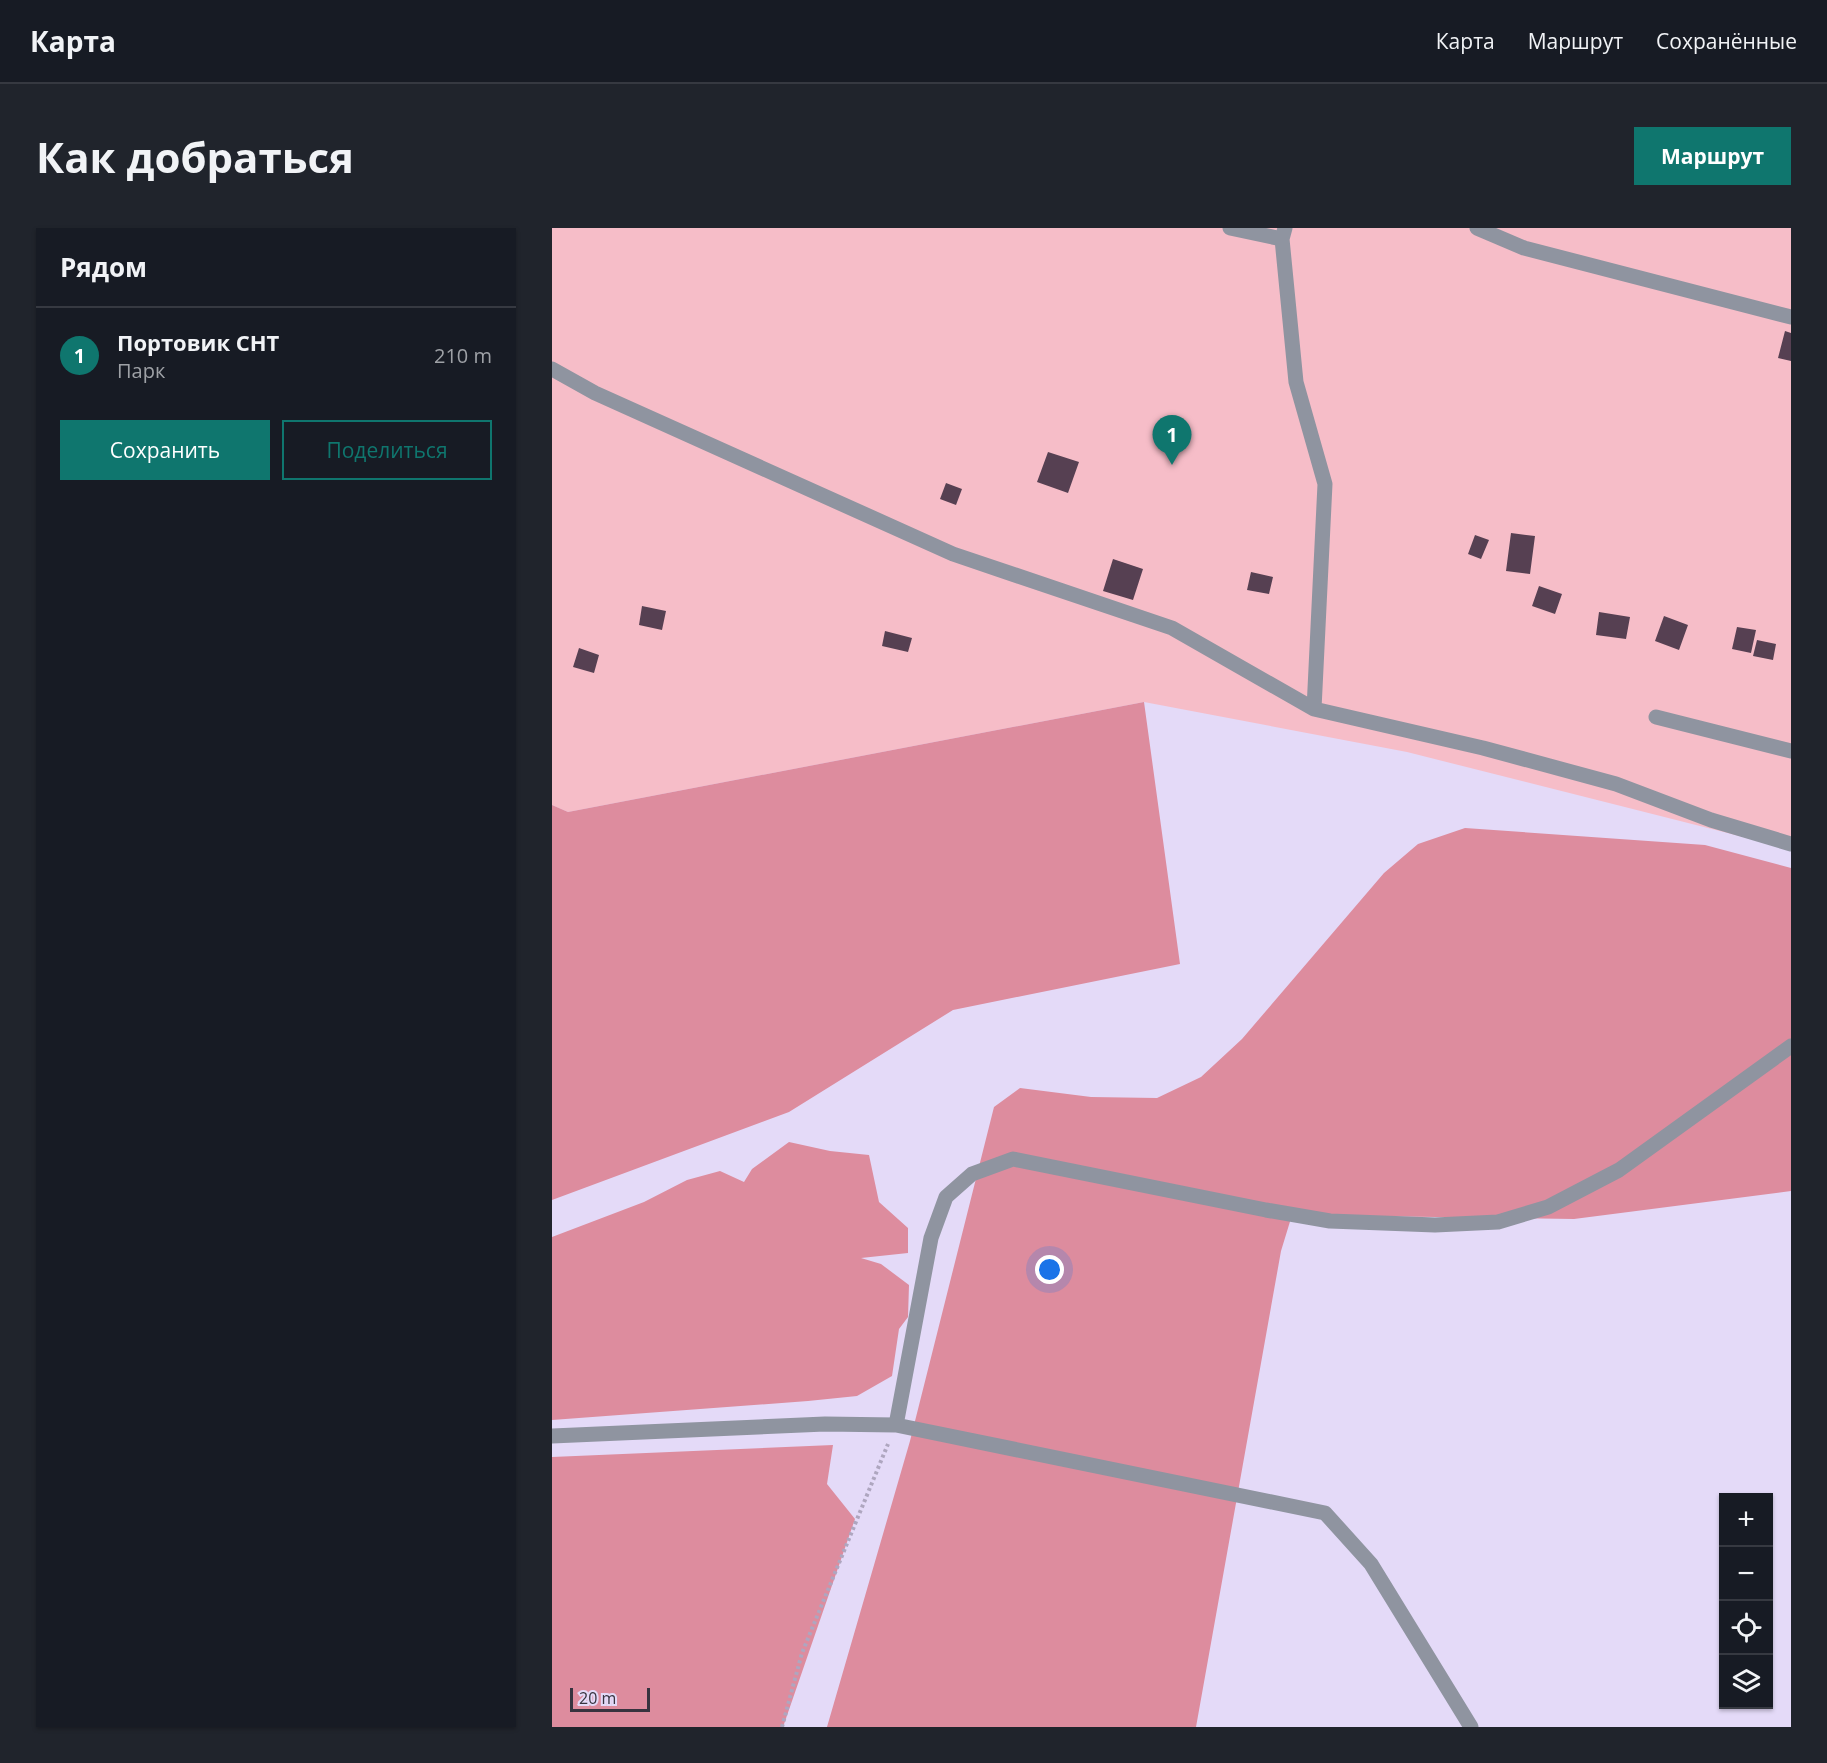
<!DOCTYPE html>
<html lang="ru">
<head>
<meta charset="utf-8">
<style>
  :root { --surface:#171b24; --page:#20242c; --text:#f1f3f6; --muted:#9ea1a6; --line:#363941; --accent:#0f766e }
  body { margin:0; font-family:"Open Sans",sans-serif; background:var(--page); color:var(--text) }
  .controls { position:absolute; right:18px; bottom:18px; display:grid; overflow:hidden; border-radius:0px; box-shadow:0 2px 4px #0004 }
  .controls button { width:54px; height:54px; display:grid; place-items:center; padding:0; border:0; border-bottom:2px solid var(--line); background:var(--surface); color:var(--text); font:30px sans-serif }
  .scale { position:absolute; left:18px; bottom:15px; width:80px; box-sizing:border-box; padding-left:6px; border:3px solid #37333f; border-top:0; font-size:16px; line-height:21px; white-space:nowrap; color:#37333f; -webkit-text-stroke:4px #e4daf8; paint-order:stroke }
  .you { position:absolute; left:498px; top:1042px; width:21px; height:21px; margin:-15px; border:4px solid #fff; border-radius:50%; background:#1a73e8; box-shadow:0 0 0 9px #1a73e833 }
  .badge { display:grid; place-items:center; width:39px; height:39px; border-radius:50%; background:var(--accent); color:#fff; font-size:20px; font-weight:700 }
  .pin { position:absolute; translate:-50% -50px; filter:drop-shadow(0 2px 3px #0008) }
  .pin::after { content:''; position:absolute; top:32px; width:21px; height:18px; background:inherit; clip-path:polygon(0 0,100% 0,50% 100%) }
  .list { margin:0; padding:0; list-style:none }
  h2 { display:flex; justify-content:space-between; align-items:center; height:78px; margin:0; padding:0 24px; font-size:26px }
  h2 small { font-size:20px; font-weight:400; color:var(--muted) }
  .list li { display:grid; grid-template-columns:39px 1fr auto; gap:18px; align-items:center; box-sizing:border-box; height:96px; padding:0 24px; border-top:2px solid var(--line) }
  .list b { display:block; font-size:22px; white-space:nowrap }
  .list p { margin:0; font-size:20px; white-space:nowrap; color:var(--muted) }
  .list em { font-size:20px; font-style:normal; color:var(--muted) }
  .actions { display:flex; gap:12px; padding:18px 24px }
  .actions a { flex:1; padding:14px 0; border:2px solid var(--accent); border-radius:0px; text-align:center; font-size:21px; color:var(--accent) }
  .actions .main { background:var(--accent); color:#fff }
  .icon { flex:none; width:33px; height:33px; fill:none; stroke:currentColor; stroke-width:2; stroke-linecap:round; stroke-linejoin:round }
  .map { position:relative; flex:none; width:1239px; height:1499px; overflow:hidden; border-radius:0px }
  header { display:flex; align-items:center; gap:36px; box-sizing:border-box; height:84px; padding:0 30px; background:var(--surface); border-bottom:2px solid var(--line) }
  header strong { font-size:28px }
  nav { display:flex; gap:33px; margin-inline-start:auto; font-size:21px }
  .intro { display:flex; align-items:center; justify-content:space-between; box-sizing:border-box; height:144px; padding:0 36px }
  h1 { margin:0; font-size:42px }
  .button { padding:15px 27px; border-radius:0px; background:var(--accent); color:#fff; font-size:21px; font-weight:700 }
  main { display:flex; gap:36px; padding:0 36px }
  aside { flex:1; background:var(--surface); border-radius:0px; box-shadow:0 2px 4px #0004 }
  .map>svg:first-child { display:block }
</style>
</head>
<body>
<header>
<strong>Карта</strong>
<nav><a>Карта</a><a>Маршрут</a><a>Сохранённые</a></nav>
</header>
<div class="intro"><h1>Как добраться</h1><a class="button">Маршрут</a></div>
<main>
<aside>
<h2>Рядом<small></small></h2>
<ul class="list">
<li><span class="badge">1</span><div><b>Портовик СНТ</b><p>Парк</p></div><em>210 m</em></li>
</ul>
<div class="actions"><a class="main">Сохранить</a><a>Поделиться</a></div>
</aside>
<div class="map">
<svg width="1239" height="1499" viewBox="0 0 1239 1499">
  <rect width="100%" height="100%" fill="#e4daf8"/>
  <path fill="#f6bdc8" d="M0 0H1239V621L855 524 592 474 16 584 0 577Z"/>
  <path fill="#dd8c9e" d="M592 474 628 736 401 782 237 884 0 972V577L16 584Z
    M913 600 1153 617 1239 640V963L1022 991 740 987 729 1023 644 1499H275L358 1213 442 879 468 860 539 869 605 870 649 849 690 811 832 645 866 616Z
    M237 914 278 923 317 927 327 974 356 1000V1025L309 1030 329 1036 357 1057 356 1089 347 1101 340 1148 305 1168 256 1173 0 1192V1009L92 974 135 952 168 943 192 954 200 941Z
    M281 1217 275 1256 303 1291 231 1499H0V1229Z"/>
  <path fill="#564052" d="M1233 103 1239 105V133L1226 130Z
    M496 224 527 234 516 265 485 254Z
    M394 255 410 261 404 277 388 271Z
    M959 305 983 308 978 346 954 343Z
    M923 307 937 312 929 331 916 326Z
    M561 331 591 341 581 372 551 363Z
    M699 344 721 349 717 366 695 362Z
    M987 358 1010 366 1003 386 980 378Z
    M90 378 114 383 110 402 87 397Z
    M1047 384 1078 389 1074 411 1044 407Z
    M1112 388 1136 397 1127 422 1103 413Z
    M1185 399 1204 402 1199 425 1180 421Z
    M333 403 360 410 356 424 330 418Z
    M1205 412 1224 416 1221 432 1201 428Z
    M27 420 47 427 42 445 21 439Z"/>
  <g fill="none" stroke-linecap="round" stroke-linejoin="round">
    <path stroke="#aea6bf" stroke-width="4" stroke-dasharray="3 3" stroke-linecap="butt" d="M230 1499 250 1425 336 1216"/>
    <path stroke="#8f94a0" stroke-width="15" d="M678 0 730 11
      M733 0 730 11 744 154 773 256 762 481
      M925 0 972 20 1239 89
      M0 141 43 165 401 326 620 400 762 481 931 520 1064 556 1159 592 1239 616
      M1104 489 1239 523
      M344 1197 379 1010 394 969 420 946 461 931 714 982 778 993 883 997 946 994 996 979 1067 942 1239 818
      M0 1208 273 1196 344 1197 773 1285 819 1336 919 1499"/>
  </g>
</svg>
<div class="controls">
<button>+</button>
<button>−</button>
<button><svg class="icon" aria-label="locate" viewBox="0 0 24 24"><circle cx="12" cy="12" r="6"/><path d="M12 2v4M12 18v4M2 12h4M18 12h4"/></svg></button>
<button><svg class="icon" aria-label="layers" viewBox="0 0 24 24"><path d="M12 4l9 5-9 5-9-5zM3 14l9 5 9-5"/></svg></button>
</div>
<div class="scale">20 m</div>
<div class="you"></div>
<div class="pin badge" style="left:620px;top:237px">1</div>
</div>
</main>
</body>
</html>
